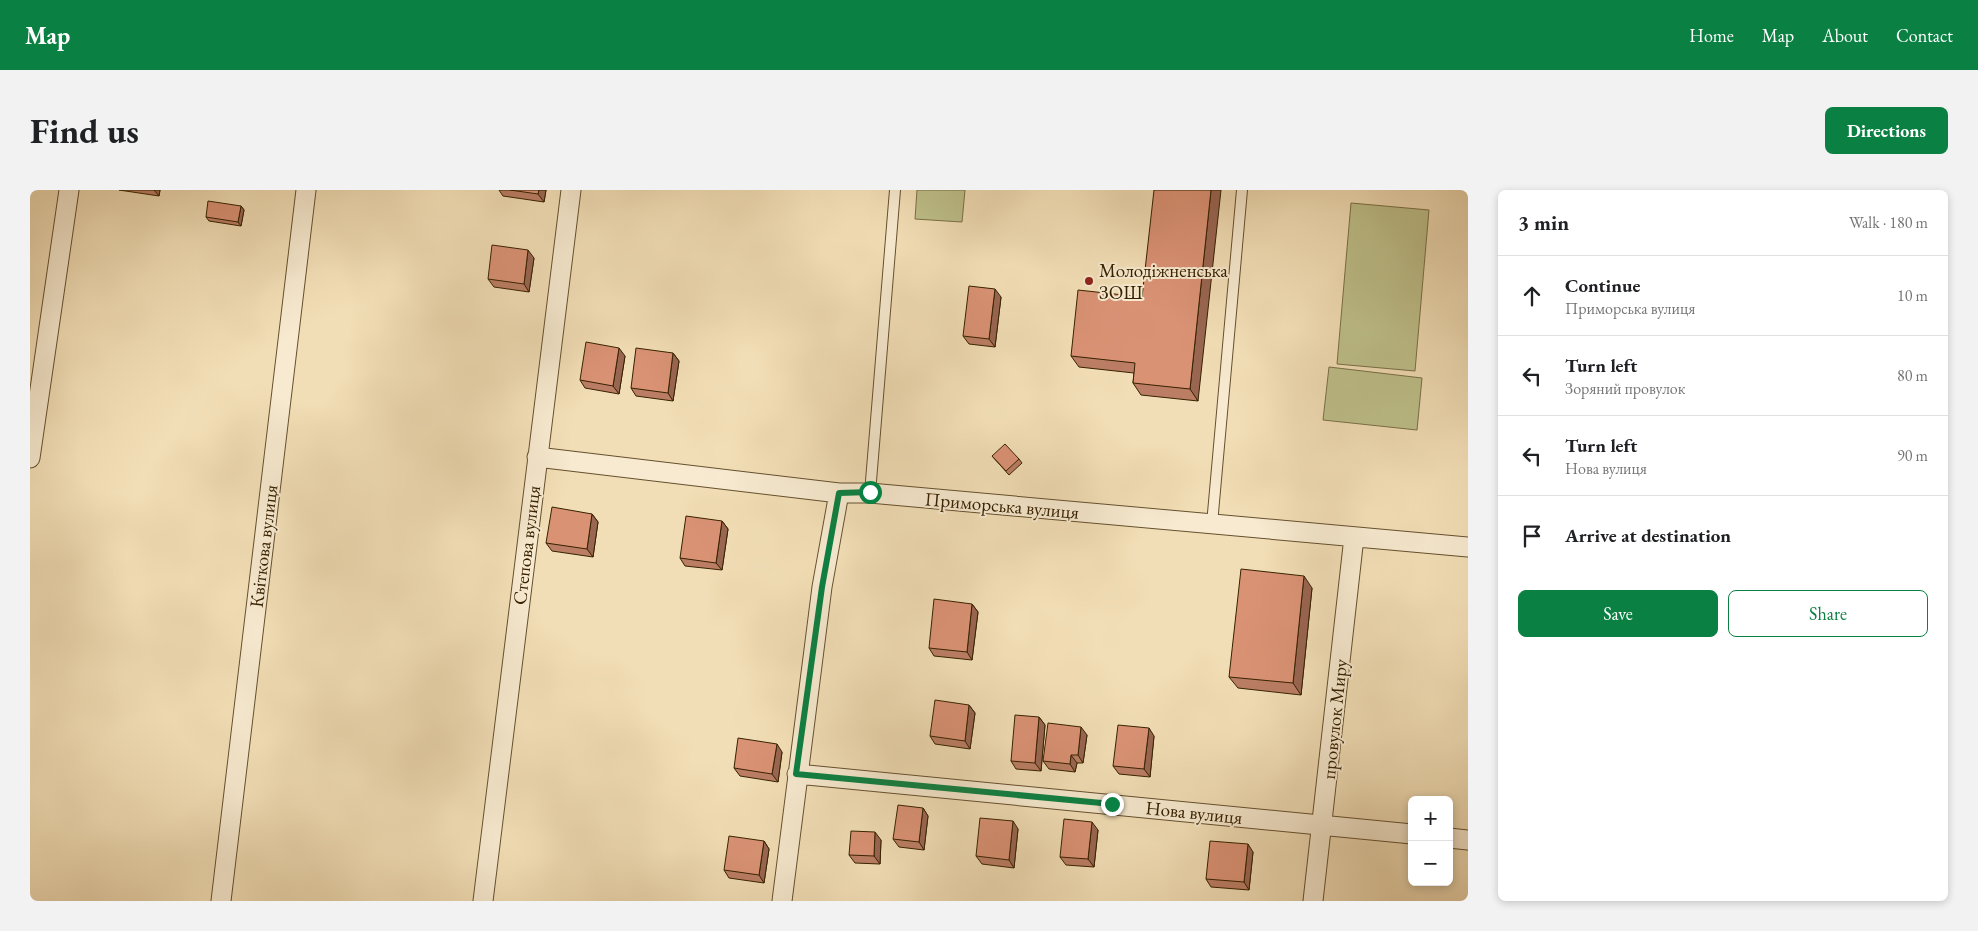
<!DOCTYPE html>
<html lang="en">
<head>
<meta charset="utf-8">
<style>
  :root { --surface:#fff; --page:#f2f2f2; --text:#202124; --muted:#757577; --line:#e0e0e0; --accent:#0b8043 }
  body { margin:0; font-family:"EB Garamond",serif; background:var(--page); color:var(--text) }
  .controls { position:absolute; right:15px; bottom:15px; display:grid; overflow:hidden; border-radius:8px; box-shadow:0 2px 8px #0003 }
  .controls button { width:45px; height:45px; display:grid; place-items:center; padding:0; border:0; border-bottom:1px solid var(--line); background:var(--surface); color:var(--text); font:25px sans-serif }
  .stop { position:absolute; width:15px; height:15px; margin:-11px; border:4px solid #0b8043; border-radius:50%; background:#fff }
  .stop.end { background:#0b8043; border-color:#fff; box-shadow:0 1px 5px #0008 }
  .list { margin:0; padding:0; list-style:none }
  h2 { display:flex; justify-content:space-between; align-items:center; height:65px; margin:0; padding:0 20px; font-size:21px }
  h2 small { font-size:16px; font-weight:400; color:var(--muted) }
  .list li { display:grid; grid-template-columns:32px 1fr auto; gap:15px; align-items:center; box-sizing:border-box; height:80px; padding:0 20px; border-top:1px solid var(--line) }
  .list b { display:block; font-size:19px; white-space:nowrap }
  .list p { margin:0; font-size:16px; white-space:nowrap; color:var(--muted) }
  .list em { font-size:16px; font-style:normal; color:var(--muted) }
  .actions { display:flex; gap:10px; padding:15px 20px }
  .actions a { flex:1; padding:11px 0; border:1px solid var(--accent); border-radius:8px; text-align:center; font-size:18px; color:var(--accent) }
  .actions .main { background:var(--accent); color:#fff }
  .icon { flex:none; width:28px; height:28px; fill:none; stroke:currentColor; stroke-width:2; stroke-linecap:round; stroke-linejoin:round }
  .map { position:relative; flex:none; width:1438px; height:711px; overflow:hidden; border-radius:8px }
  header { display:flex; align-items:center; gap:30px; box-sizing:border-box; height:70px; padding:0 25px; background:var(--accent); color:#fff }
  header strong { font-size:24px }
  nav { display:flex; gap:28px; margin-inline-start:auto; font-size:18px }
  .intro { display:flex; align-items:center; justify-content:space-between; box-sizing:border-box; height:120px; padding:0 30px }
  h1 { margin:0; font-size:35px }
  .button { padding:12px 22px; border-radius:8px; background:var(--accent); color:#fff; font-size:18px; font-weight:700 }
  main { display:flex; gap:30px; padding:0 30px }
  aside { flex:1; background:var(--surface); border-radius:8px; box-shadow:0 2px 8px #0003 }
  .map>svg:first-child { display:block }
</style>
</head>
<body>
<header>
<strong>Map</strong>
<nav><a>Home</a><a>Map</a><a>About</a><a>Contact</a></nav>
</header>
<div class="intro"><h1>Find us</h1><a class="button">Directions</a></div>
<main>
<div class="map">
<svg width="1438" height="711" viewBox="0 0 1438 711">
  <rect width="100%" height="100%" fill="#f2deb6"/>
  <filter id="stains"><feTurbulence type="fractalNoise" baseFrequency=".004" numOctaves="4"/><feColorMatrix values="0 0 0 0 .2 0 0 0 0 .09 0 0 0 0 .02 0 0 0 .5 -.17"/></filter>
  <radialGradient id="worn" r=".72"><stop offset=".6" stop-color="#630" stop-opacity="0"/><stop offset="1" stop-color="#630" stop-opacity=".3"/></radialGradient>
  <path fill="#bec08b" stroke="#7a7046" d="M887 0H935L932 32 885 29Z
    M1321 13 1399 20 1385 181 1307 174Z
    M1299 177 1392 188 1387 240 1293 230Z"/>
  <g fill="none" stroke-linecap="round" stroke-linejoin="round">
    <defs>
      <path id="service" d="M840 303 865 0
        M1182 334 1212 0"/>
      <path id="minor" d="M507 267 809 303H840L1438 357
        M0 268 39 0
        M767 584 1382 644
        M1419 648 1438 650
        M191 711 276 0
        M453 711 541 0
        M752 711 792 397 809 303
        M1283 711 1324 347"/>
    </defs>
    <use href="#service" stroke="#65502e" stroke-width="12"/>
    <use href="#minor" stroke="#65502e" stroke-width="21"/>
    <use href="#service" stroke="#f7ead0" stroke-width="10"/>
    <use href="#minor" stroke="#f7ead0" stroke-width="19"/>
  </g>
  <path fill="#bb7e65" stroke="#362100" d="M89 0H130L129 6Z
    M469 0H516L514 12 473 6Z
    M211 16 214 20 211 36 179 31 176 27Z
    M504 68 499 102 464 97 458 89Z
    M971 107 965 157 939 154 933 146Z
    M1112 107 1168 211 1111 205 1103 193 1104 183 1049 177 1041 166Z
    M643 163 649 171 643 211 606 206 601 198Z
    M595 166 589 204 555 198 550 190Z
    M962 266 989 269 992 273 979 285Z
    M562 324 568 332 563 367 522 361 516 353Z
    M692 331 698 339 692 380 655 376 650 368Z
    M1282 398 1271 505 1208 498 1199 487Z
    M942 414 948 422 942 470 904 466 899 458Z
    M939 515 945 523 940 559 905 554 900 546Z
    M1009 527 1015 535 1011 581 986 579 981 571Z
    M1057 545 1053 573H1047L1045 582 1019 579 1013 571Z
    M1124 546 1120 587 1089 584 1083 576Z
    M752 562 748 592 710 586 704 578Z
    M893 618 898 626 894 660 869 657 863 649Z
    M988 639 984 678 952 674 946 666Z
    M1068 640 1064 677 1036 675 1030 667Z
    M851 650 850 674 825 673 819 665Z
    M734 651 739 659 734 693 699 688 694 680Z
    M1223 662 1219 700 1181 697 1176 689Z"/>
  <path fill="#996652" stroke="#362100" d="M124 0H130L129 6Z
    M509 0H516L514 12 508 4Z
    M1181 0H1191L1168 211 1160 199Z
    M211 16 214 20 211 36 208 32Z
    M498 60 504 68 499 102 494 94Z
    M965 99 971 107 965 157 959 149Z
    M589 158 595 166 589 204 583 196Z
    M643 163 649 171 643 211 638 203Z
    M562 324 568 332 563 367 557 359Z
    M692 331 698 339 692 380 686 373Z
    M1274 386 1282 398 1271 505 1263 493Z
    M942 414 948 422 942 470 937 462Z
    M939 515 945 523 940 559 935 551Z
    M1009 527 1015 535 1011 581 1005 573Z
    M1051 537 1057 545 1053 573 1048 565Z
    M1119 538 1124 546 1120 587 1114 579Z
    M747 554 752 562 748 592 742 584Z
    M1041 565 1047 573 1045 582 1040 574Z
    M893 618 898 626 894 660 889 652Z
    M983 631 988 639 984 678 979 670Z
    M1062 632 1068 640 1064 677 1058 669Z
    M845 642 851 650 850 674 844 666Z
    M734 651 739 659 734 693 729 685Z
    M1218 654 1223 662 1219 700 1214 692Z"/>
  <path fill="#da9275" stroke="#362100" d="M480 0H509L508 4Z
    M1124 0H1181L1160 199 1103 193 1105 173 1041 166 1048 100 1112 107Z
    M178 11 211 16 208 32 176 27Z
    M462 55 498 60 494 94 458 89Z
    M939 96 965 99 959 149 933 146Z
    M556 152 589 158 583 196 550 190Z
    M606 158 643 163 638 203 601 198Z
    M975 254 989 269 976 281 962 266Z
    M522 317 562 324 557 359 516 353Z
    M656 326 692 331 686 373 650 368Z
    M1211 379 1274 386 1263 493 1199 487Z
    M904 409 942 414 937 462 899 458Z
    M905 510 939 515 935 551 900 546Z
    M985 525 1009 527 1005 573 981 571Z
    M1018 533 1051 537 1048 565H1041L1040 574 1013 571Z
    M1088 535 1119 538 1114 579 1083 576Z
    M708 548 747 554 742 584 704 578Z
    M868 615 893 618 889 652 863 649Z
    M950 628 983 631 979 670 946 666Z
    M1034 629 1062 632 1058 669 1030 667Z
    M821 641 845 642 844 666 819 665Z
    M699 646 734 651 729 685 694 680Z
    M1180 651 1218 654 1214 692 1176 689Z"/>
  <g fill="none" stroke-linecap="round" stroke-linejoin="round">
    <path stroke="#0b8043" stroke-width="6" d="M840 302 809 303 792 397 766 584 1082 614"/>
  </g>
  <circle fill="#8f2418" stroke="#f7ead0" stroke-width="2" cx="1059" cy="91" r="5"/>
  <g text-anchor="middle" stroke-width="4" stroke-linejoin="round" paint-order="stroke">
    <g font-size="19" fill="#362100" stroke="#f7ead0" text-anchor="start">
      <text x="1069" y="87">Молодіжненська<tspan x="1069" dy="22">ЗОШ</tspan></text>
    </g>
    <g font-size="19" fill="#362100" stroke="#f7ead0">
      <text transform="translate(972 315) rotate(5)" y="7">Приморська вулиця</text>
      <text transform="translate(496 355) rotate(-83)" y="7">Степова вулиця</text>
      <text transform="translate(233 356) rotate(-83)" y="7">Квіткова вулиця</text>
      <text transform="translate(1304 529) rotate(-84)" y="7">провулок Миру</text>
      <text transform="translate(1164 622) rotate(6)" y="7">Нова вулиця</text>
    </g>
  </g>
  <rect width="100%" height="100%" filter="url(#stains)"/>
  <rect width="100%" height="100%" fill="url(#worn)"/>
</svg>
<div class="controls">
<button>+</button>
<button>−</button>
</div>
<div class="stop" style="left:840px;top:302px"></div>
<div class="stop end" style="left:1082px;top:614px"></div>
</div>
<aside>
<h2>3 min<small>Walk · 180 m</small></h2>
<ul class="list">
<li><svg class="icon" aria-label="ahead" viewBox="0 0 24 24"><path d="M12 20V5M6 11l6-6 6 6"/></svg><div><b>Continue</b><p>Приморська вулиця</p></div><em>10 m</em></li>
<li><svg class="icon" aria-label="left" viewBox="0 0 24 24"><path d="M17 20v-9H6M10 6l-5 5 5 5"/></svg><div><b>Turn left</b><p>Зоряний провулок</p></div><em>80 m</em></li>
<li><svg class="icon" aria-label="left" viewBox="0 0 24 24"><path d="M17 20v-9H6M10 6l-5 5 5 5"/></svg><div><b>Turn left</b><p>Нова вулиця</p></div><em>90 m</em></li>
<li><svg class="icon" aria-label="arrive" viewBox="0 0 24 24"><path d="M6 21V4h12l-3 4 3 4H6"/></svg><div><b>Arrive at destination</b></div></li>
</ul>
<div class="actions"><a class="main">Save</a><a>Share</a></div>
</aside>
</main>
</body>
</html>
